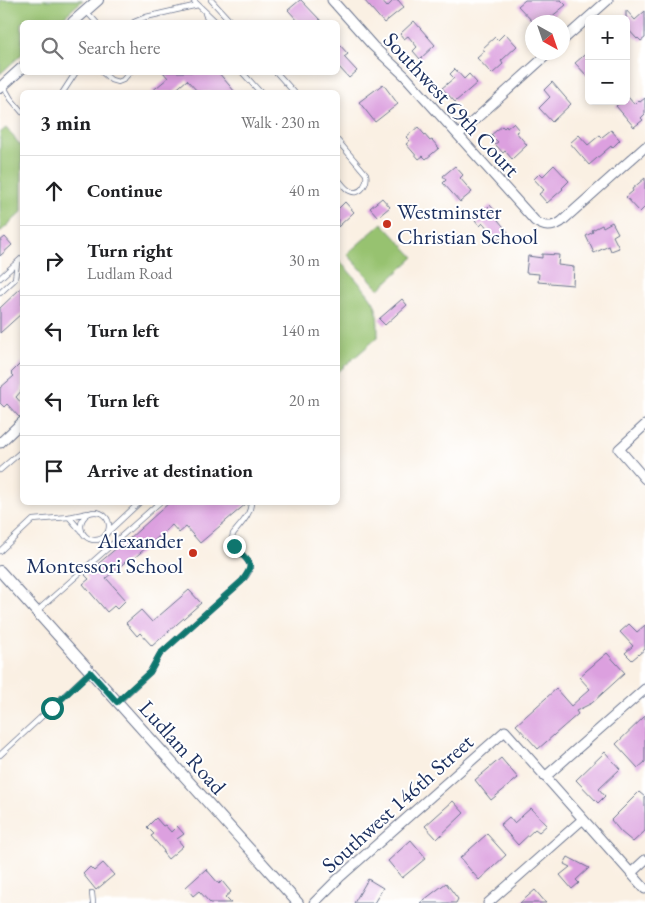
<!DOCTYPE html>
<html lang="en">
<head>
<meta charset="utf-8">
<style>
  :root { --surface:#fff; --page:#f6f6f6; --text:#202124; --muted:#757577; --line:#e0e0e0 }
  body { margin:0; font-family:"EB Garamond",serif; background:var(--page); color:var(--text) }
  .controls { position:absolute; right:15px; top:15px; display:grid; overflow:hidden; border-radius:8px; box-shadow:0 2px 8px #0003 }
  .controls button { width:45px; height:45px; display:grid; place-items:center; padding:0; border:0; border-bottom:1px solid var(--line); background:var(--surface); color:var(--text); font:25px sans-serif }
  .compass { position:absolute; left:525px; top:15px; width:45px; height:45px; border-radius:50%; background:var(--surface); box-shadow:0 2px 8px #0003; rotate:140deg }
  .stop { position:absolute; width:15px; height:15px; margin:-11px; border:4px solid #0f766e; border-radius:50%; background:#fff }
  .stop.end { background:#0f766e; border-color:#fff; box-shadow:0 1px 5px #0008 }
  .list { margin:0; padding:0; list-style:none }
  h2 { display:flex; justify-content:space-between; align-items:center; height:65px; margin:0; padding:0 20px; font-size:21px }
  h2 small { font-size:16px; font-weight:400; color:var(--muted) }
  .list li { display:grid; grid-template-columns:32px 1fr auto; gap:15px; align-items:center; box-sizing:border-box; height:70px; padding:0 20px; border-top:1px solid var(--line) }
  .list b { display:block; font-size:19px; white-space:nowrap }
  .list p { margin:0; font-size:16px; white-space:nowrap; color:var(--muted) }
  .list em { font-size:16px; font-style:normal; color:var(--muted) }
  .icon { flex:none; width:28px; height:28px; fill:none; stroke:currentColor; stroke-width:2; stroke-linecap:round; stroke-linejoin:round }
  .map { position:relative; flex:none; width:645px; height:903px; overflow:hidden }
  .search { position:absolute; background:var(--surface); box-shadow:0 2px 8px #0003; left:20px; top:20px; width:320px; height:55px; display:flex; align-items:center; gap:12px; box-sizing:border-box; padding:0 18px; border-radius:8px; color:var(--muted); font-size:19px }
  .panel { position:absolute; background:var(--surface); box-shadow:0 2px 8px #0003; left:20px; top:90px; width:320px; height:415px; border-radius:8px }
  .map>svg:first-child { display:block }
</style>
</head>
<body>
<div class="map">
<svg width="645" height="903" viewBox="0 0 645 903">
  <rect width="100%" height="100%" fill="#fff"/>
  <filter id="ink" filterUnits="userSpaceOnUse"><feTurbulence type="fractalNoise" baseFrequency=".02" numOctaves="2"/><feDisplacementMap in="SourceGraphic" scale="10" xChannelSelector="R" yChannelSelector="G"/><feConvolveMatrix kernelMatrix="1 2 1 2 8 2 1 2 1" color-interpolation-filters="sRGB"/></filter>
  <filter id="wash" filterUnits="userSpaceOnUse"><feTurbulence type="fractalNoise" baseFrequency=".0096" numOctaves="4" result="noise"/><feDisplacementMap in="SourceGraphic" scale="20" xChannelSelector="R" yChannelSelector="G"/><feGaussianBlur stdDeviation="1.12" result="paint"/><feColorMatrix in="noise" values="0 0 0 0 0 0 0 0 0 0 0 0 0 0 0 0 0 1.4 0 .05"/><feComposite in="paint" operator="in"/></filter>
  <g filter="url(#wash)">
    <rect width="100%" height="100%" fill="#faf0e3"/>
    <path fill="#97c270" stroke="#597867" d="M0 0H83L58 22H22V54L0 74Z
      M6 128 22 147V212L0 232V133Z
      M382 223 414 257 379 289 347 254Z
      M338 259C347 270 370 293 375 305 378 314 378 327 378 337L338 372Z"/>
    <g id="blocks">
      <path fill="#dca0df" d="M300 0H301L322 22H299L288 10Z
        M364 0H381L387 7 394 0H398L404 7 384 23Z
        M525 0H561L566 5 545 22H533L518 6Z
        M626 10 635 20 645 11V38L641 41 638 38 637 39 626 27Z
        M414 21 435 45 420 59 413 51 417 47 408 36 404 39 400 34Z
        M505 33 517 46 501 61 503 64 492 74 477 58 485 51 482 49 495 37 498 40Z
        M338 43 348 54 344 57 357 71 349 78 338 66Z
        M589 51V78L575 63Z
        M455 69 464 79 469 74 477 83 455 102 442 88 454 78 450 74Z
        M163 72H218L235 92H198L187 80 173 92H151L168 78Z
        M552 82 571 104 552 122 539 108 550 97 544 90Z
        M383 84 398 104 375 122 359 102Z
        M628 97 634 104 638 100 640 102 645 98V114L641 118 643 120 634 127 616 106 622 101H626V98Z
        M513 123 519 130 516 132 527 145 512 159 505 151 503 153 495 144 498 142 491 135 502 126 504 128 506 126 507 128Z
        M418 127 430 141 432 140 439 148 426 159 423 156 419 159 406 144 410 141 406 137Z
        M611 130 620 140 612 148 611 146 589 165 570 143 579 135 588 145 600 135 602 137Z
        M554 165 569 181 562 188 563 189 547 203 539 194 544 190 534 179 540 173 543 176Z
        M455 166 463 175 460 178 472 192 460 202 443 183 446 180 443 176Z
        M645 178V207L640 212 626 197 633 191 632 189Z
        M382 198 390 207 378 217 370 208Z
        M345 202 354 212 338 227V209Z
        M490 205 496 212 493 214 508 232 498 240 483 223 480 226 475 220Z
        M612 222 618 233 613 236 619 248 611 251 609 246 594 253 586 236 593 232 592 230 602 225 603 227Z
        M5 237 12 245 0 256V241Z
        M542 254 559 255 558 265 574 267 573 285 538 282 539 274 526 273 528 256 542 258Z
        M22 287V313L0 333V308Z
        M402 299 407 305 385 325 379 319Z
        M22 362V390L16 397 22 404V416L19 417 7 404 4 407 0 403V388L14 376 11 373Z
        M170 502 247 503 200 543 186 527 179 533 172 525 132 560 130 558 106 578 126 600 117 609 114 606 107 612 83 584 89 579 85 575 119 546 120 547Z
        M189 590 201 603 152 646 140 633 137 636 126 623 141 610 152 622Z
        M629 624 637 632 645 625V649L632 660 625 653 633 646 620 632Z
        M607 653 625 673 592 703 576 711 578 714 538 749 516 725 556 689 571 706 590 689 579 677Z
        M645 716V762L638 768 616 744Z
        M605 752 620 769 599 789 605 796 598 803 576 780Z
        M501 758 518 778 491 800 475 780Z
        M639 792 645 797V831L633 842 621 832 611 820Z
        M453 801 464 813 437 839 425 826Z
        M531 808 547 825 539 832 535 829 518 845 500 825 509 817 514 823Z
        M156 818 163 826 165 825 171 832 177 826 184 834 177 839 183 846 168 859 163 853 164 851 151 836 154 834 147 827Z
        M487 834 506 855 479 880 460 858Z
        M411 840 426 858 402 878 388 861Z
        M568 857 589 868 576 880 579 883 572 889 560 875 570 867 564 864Z
        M103 863 114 875 96 890 83 874 90 867 94 871Z
        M206 869 219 884 222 881 231 892 225 897 231 903H210L199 891 193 896 186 887Z
        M368 879 383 888 374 903H354Z
        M446 883 458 899 456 903H420Z
        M535 890 546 903H520Z"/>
    </g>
  </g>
  <g filter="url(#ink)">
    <use href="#blocks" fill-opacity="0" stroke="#69738d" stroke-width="1"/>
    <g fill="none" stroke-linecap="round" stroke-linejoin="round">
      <defs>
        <path id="service" d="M193 0 216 22
          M211 0 231 22
          M86 11 96 22
          M205 13 208 22
          M134 22 146 17 198 5
          M102 72 111 80 118 82 123 80 130 72
          M242 72 260 92
          M276 72 294 92
          M3 85 11 99 22 112
          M63 92 76 72
          M338 141 366 174C368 183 361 196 350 191 345 189 341 182 338 179
          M0 278 22 258
          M0 293 15 279 17 263
          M0 470 22 451
          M81 526a14 14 0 1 1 28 0a14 14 0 1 1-28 0Z
          M69 517 81 531
          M109 531 140 502
          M0 551 33 520 69 517 88 513
          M37 611 160 502
          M118 702 150 672 160 654 242 581C244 578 250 573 250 568 252 556 228 551 233 534 240 525 251 515 251 502
          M0 755 90 672
          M92 893 93 903"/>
        <path id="minor" d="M332 0 373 46 405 76 535 221C544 227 551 228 561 222L645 147
          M562 41 608 0
          M458 135 550 52
          M645 425 619 449 645 479
          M0 443 22 422
          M545 777 645 689
          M631 873 645 860
          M314 903 339 878 505 731 645 889
          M488 903 583 819"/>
        <path id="tertiary" d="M73 22 98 0
          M0 88 22 68
          M0 571 298 903"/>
      </defs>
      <use href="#service" stroke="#69738d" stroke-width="6"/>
      <use href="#minor" stroke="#69738d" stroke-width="11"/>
      <use href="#tertiary" stroke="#69738d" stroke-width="12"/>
      <use href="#service" stroke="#fff" stroke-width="4.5"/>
      <use href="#minor" stroke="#fff" stroke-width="9"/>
      <use href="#tertiary" stroke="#fff" stroke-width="10"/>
    </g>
  </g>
  <g fill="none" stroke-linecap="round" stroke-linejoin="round" filter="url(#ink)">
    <path stroke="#0f766e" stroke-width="6" d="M52 708 90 672 117 702 150 672 160 654 242 581C257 561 248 563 234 546"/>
  </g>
  <g fill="#c8321e" stroke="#fff" stroke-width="2">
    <circle cx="387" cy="224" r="5"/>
    <circle cx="193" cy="553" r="5"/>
  </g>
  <g text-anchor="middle" stroke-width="4" stroke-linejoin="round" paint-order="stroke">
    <g font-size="22" fill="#1b2f5e" stroke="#fff">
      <text transform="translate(452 104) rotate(47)" y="8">Southwest 69th Court</text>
      <text transform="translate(183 747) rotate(48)" y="8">Ludlam Road</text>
      <text transform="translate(397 803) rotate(-42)" y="8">Southwest 146th Street</text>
    </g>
    <g font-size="22" fill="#1b2f5e" stroke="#fff" text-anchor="start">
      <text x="397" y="219">Westminster<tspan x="397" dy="25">Christian School</tspan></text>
      <text x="183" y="548" text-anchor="end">Alexander<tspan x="183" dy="25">Montessori School</tspan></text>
    </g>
  </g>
</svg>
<div class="controls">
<button>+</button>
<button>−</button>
</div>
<svg class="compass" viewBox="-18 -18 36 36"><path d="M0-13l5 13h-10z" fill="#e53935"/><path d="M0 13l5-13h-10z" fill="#757577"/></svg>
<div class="stop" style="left:52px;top:708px"></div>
<div class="stop end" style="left:234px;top:546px"></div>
<div class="search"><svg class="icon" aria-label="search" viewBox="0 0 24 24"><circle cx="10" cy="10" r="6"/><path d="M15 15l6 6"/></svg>Search here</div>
<section class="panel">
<h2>3 min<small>Walk · 230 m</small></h2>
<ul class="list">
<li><svg class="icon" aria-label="ahead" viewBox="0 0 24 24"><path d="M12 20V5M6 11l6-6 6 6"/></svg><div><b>Continue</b></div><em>40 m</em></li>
<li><svg class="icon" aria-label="right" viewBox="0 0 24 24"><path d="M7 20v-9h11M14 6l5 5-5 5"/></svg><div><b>Turn right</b><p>Ludlam Road</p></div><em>30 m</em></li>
<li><svg class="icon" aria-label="left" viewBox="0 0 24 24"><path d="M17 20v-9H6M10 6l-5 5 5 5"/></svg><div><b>Turn left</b></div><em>140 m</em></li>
<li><svg class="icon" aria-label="left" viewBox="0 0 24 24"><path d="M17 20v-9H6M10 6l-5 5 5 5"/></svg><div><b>Turn left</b></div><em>20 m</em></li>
<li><svg class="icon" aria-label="arrive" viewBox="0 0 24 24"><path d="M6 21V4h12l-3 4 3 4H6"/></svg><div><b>Arrive at destination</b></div></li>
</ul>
</section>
</div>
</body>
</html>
